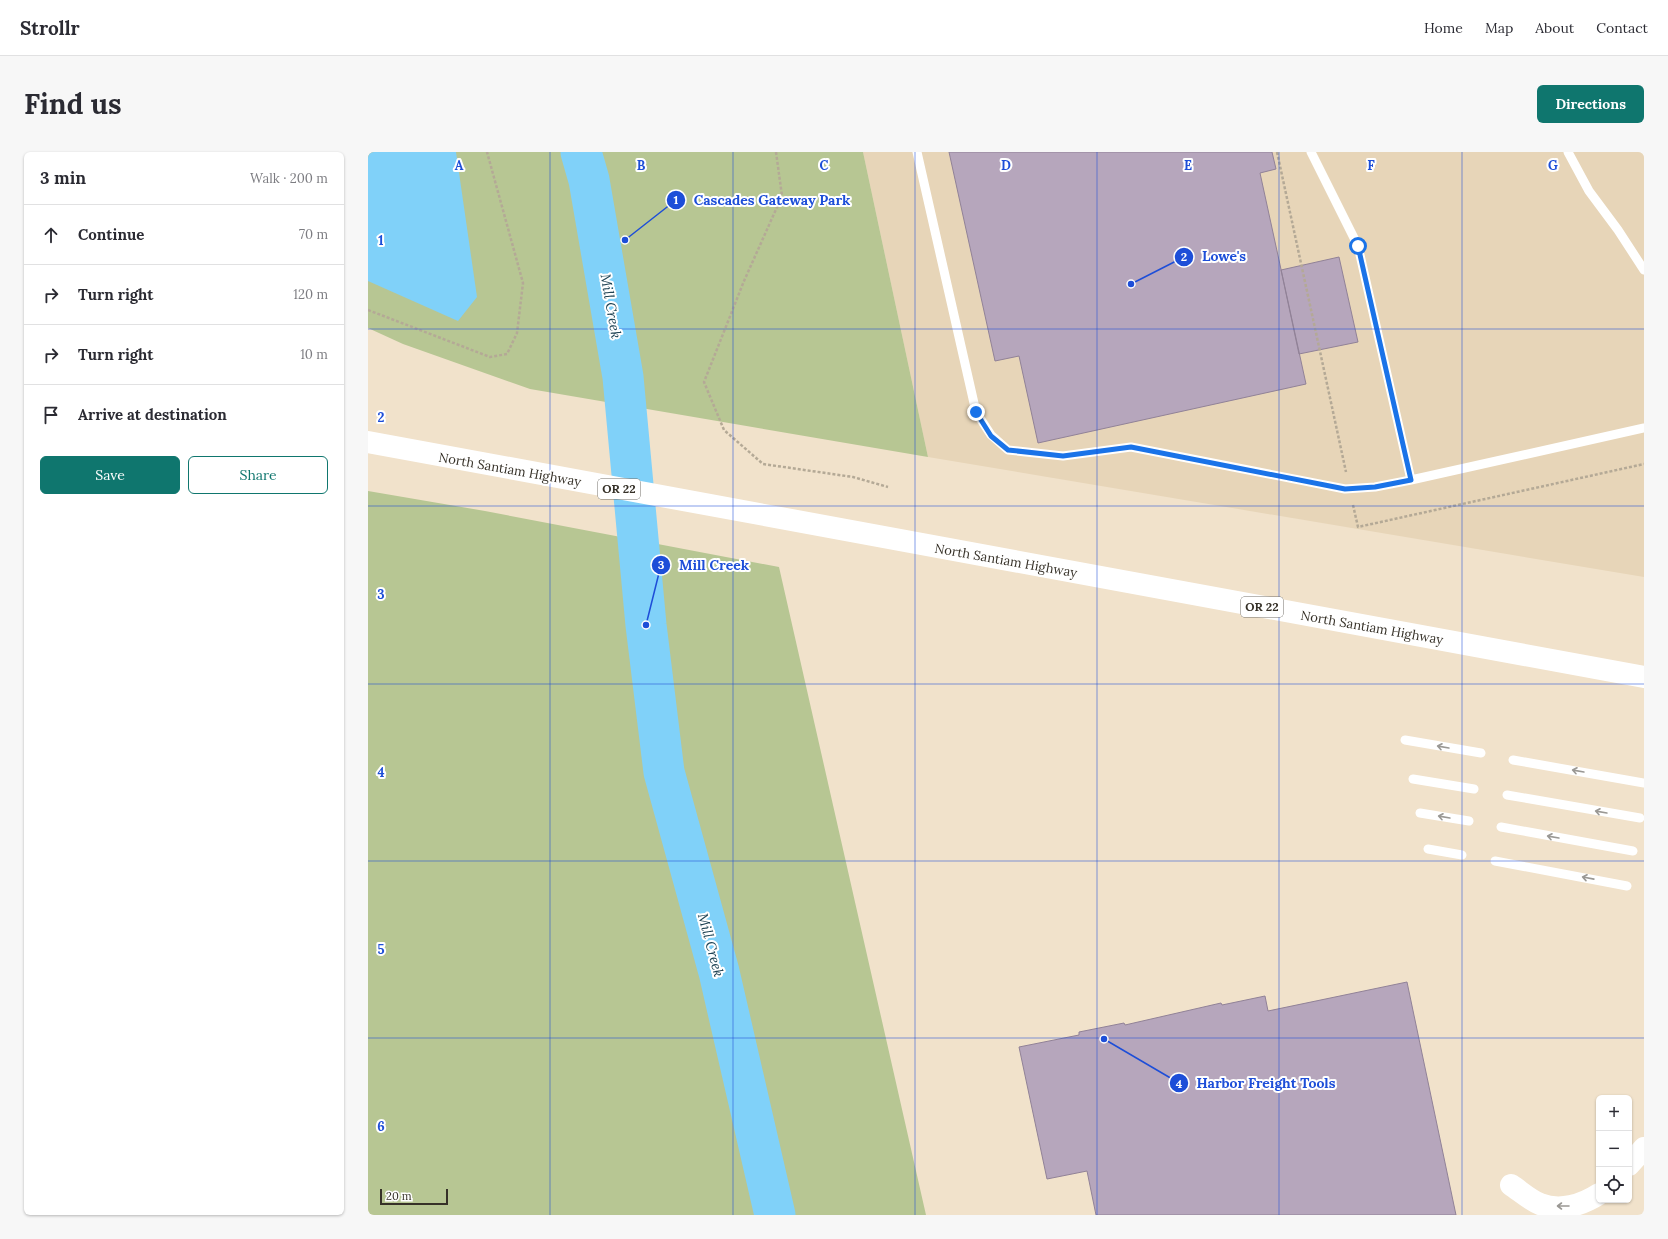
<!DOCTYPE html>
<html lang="en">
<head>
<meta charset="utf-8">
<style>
  :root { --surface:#fff; --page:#f7f7f7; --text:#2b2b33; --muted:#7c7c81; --line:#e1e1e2; --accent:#0f766e }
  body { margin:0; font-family:Lora,serif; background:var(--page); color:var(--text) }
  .controls { position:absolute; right:12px; bottom:12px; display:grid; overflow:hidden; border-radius:6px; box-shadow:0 1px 3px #0004 }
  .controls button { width:36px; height:36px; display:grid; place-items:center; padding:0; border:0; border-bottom:1px solid var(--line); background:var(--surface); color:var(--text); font:20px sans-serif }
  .scale { position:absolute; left:12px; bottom:10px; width:68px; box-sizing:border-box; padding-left:4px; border:2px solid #363128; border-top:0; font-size:11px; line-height:14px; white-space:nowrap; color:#363128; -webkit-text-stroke:3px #fff; paint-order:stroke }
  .stop { position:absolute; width:12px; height:12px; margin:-9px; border:3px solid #1a73e8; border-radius:50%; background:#fff }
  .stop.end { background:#1a73e8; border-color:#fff; box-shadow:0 1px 4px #0008 }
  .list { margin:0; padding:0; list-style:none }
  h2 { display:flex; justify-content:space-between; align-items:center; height:52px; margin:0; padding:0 16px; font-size:17px }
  h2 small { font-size:13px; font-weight:400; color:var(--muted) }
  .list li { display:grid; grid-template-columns:26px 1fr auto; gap:12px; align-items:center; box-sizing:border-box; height:60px; padding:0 16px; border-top:1px solid var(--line) }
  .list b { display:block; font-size:15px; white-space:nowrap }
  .list em { font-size:13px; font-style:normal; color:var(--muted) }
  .actions { display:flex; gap:8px; padding:12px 16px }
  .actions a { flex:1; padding:9px 0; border:1px solid var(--accent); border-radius:6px; text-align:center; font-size:14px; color:var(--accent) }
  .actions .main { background:var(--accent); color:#fff }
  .icon { flex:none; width:22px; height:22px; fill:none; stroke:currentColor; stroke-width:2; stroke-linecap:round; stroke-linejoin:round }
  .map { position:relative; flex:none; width:1276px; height:1063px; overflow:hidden; border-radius:6px }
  header { display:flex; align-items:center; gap:24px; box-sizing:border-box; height:56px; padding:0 20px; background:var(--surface); border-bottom:1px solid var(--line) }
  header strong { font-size:19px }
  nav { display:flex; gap:22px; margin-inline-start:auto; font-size:14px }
  .intro { display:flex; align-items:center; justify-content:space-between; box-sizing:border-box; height:96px; padding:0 24px }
  h1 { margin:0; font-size:28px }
  .button { padding:10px 18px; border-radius:6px; background:var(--accent); color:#fff; font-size:14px; font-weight:700 }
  main { display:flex; gap:24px; padding:0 24px }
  aside { flex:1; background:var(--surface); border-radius:6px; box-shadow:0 1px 3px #0004 }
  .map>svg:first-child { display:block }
</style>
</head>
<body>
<header>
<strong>Strollr</strong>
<nav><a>Home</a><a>Map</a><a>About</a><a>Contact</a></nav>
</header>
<div class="intro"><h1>Find us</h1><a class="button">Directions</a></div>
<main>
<aside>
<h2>3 min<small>Walk · 200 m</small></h2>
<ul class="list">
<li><svg class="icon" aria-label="ahead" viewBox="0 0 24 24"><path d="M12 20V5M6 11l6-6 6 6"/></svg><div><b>Continue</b></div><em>70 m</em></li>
<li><svg class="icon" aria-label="right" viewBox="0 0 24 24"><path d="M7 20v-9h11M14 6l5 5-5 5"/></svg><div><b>Turn right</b></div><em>120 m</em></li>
<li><svg class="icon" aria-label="right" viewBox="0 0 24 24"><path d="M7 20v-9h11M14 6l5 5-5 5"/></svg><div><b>Turn right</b></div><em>10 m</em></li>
<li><svg class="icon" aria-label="arrive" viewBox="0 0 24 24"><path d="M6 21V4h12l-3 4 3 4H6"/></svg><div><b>Arrive at destination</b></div></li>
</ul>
<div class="actions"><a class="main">Save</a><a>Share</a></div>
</aside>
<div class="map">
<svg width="1276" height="1063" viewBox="0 0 1276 1063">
  <rect width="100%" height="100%" fill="#f1e2cb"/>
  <path fill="#e7d5b8" d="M495 0H1276V425L560 305Z"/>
  <path fill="#b7c693" d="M0 0H495L560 305 162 237 35 192 0 176Z
    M0 339 117 359 411 415 558 1063H0Z"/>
  <path fill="#80d1f9" d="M0 0H88L109 145 90 169 0 129Z"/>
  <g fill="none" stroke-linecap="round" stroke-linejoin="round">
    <path stroke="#80d1f9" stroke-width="41" d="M213 0 221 28 255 225 278 473 296 620 351 820 407 1063"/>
  </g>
  <path fill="#b6a6bc" stroke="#918297" d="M581 0H904L908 17 892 21 938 232 670 291 651 204 627 209Z
    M971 105 990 190 931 202 913 118Z
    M1039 830 1088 1063H728L719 1019 679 1027 651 895 711 883V880L756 871 757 873 853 851 854 853 897 844 900 859Z"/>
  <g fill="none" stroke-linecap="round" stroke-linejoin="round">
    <path stroke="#b4a996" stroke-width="2.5" stroke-dasharray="3 2" stroke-linecap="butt" d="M408 0 414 44 376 129 336 230 356 278 395 312 485 325 520 335
      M909 0 978 320
      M0 158 122 205 139 202 149 181 155 131 119 0
      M985 353 990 375 1276 312"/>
    <path stroke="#fff" stroke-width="9" d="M549 0 608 260 623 283 640 298 695 304 763 295 977 337 1007 335 1043 328
      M943 0 990 94 1043 328 1276 276
      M1200 0 1221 39 1250 78 1276 118
      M1037 588 1113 601
      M1145 608 1276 631
      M1045 627 1106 637
      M1139 643 1272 666
      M1052 661 1101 669
      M1133 675 1265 699
      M1060 697 1094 703
      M1127 709 1259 734"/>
    <path stroke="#fff" stroke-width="22" d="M1261 1013 1276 996
      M1143 1033C1152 1039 1162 1048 1172 1052 1192 1060 1214 1053 1231 1042"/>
    <path stroke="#fff" stroke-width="22" d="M0 290 1276 525"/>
  </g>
  <defs><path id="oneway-shaft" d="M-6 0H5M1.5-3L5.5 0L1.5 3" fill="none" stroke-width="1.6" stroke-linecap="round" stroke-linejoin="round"/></defs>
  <g stroke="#9a9894">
    <use href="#oneway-shaft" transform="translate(1075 595) rotate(-170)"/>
    <use href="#oneway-shaft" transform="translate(1210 619) rotate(-170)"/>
    <use href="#oneway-shaft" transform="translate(1233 660) rotate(-170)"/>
    <use href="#oneway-shaft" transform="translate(1076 665) rotate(-170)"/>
    <use href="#oneway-shaft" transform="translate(1185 685) rotate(-170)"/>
    <use href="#oneway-shaft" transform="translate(1220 726) rotate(-169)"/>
    <use href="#oneway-shaft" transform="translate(1195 1054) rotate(180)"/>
  </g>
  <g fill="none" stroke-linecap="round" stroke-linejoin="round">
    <path stroke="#1a73e8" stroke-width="5" d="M608 260 623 284 640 298 695 304 763 295 977 337 1007 335 1043 328 990 94"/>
  </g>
  <path fill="none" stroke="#1d4ed8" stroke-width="1" stroke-opacity="0.55" d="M182 0V1063M365 0V1063M547 0V1063M729 0V1063M911 0V1063M1094 0V1063M0 177H1276M0 354H1276M0 532H1276M0 709H1276M0 886H1276"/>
  <g text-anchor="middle" stroke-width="4" stroke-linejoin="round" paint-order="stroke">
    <g fill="#fff" stroke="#726f68" stroke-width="1">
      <rect x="230" y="327" width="42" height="20" rx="3"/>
      <rect x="873" y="445" width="42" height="20" rx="3"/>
    </g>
    <g font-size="12" font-weight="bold" fill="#363128">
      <text x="251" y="341">OR 22</text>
      <text x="894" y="459">OR 22</text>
    </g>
    <g font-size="13" fill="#363128" stroke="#fff">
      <text transform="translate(142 317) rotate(10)" y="5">North Santiam Highway</text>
      <text transform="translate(638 408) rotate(10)" y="5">North Santiam Highway</text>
      <text transform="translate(1004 475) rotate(10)" y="5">North Santiam Highway</text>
    </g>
    <g font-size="14" font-style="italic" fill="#204455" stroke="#fff">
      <text transform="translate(243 154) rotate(80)" y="5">Mill Creek</text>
      <text transform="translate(343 793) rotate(75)" y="5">Mill Creek</text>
    </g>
  </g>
  <g font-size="13" text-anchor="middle" font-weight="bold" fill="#1d4ed8" stroke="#fff" stroke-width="4" stroke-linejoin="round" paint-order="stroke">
    <text x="91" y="18">A</text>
    <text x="273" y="18">B</text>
    <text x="456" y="18">C</text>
    <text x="638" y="18">D</text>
    <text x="820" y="18">E</text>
    <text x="1003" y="18">F</text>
    <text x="1185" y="18">G</text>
    <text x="13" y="93">1</text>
    <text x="13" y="270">2</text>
    <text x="13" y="447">3</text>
    <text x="13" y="625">4</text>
    <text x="13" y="802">5</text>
    <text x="13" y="979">6</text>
  </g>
  <path fill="none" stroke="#1d4ed8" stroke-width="1.5" d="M257 88L308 48M763 132L816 105M278 473L293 413M736 887L811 931"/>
  <g fill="#1d4ed8" stroke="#fff" stroke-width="1.5">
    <circle cx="257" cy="88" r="4"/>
    <circle cx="763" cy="132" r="4"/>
    <circle cx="278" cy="473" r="4"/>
    <circle cx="736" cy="887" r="4"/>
    <circle cx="308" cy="48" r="10"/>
    <circle cx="816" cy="105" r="10"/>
    <circle cx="293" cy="413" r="10"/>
    <circle cx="811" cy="931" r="10"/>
  </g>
  <g font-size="12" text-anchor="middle" font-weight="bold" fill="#fff">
    <text x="308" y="52">1</text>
    <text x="816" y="109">2</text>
    <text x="293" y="417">3</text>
    <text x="811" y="936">4</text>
  </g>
  <g font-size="14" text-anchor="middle" font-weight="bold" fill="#1d4ed8" stroke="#fff" stroke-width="4" stroke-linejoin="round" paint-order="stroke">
    <text x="404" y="53">Cascades Gateway Park</text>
    <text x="856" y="109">Lowe's</text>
    <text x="346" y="418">Mill Creek</text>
    <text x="898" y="936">Harbor Freight Tools</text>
  </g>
</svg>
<div class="controls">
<button>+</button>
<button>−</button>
<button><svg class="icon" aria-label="locate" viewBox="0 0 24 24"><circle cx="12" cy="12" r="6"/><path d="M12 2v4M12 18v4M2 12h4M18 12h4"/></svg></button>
</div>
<div class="scale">20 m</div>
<div class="stop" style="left:990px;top:94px"></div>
<div class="stop end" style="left:608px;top:260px"></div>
</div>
</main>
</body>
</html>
